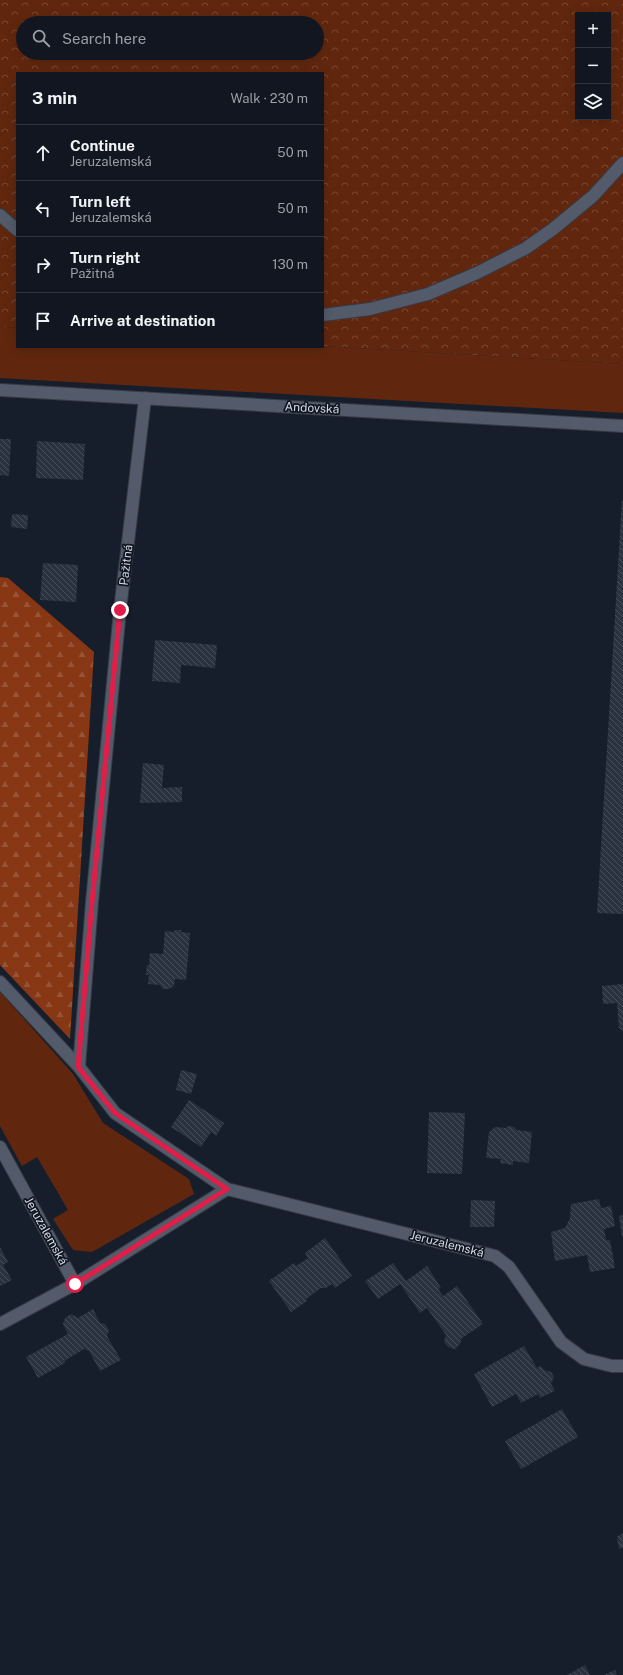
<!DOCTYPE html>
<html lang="en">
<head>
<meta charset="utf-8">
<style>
  :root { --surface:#111620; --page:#1a1f29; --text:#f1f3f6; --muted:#9c9fa5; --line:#30353e }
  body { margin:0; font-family:"Public Sans",sans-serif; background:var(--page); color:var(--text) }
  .controls { position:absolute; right:12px; top:12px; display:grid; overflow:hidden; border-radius:0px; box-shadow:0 2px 10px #0003 }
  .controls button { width:36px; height:36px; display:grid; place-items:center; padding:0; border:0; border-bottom:1px solid var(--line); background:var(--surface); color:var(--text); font:20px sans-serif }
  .stop { position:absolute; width:12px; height:12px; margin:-9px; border:3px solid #e11d48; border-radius:50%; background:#fff }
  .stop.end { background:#e11d48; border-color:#fff; box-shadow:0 1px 4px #0008 }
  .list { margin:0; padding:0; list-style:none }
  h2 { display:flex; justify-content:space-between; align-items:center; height:52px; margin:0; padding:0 16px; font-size:17px }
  h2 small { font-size:13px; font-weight:400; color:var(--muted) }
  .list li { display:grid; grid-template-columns:26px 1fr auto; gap:12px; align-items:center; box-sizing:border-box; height:56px; padding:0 16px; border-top:1px solid var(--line) }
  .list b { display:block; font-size:15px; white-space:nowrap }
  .list p { margin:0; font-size:13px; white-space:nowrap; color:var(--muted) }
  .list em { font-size:13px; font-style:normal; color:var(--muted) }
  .icon { flex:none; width:22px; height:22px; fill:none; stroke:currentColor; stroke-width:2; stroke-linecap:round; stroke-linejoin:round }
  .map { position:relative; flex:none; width:623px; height:1675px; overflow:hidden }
  .search { position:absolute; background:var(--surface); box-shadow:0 2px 10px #0003; left:16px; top:16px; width:308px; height:44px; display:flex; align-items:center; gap:10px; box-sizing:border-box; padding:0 14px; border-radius:22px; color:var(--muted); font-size:15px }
  .panel { position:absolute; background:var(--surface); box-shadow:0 2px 10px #0003; left:16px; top:72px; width:308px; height:276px; border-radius:0px }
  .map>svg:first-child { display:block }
</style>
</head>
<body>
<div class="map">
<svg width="623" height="1675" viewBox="0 0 623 1675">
  <defs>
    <pattern id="forest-firs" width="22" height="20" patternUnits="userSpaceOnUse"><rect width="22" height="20" fill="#873714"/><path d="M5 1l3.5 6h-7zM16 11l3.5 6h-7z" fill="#975336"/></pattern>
    <pattern id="park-crowns" width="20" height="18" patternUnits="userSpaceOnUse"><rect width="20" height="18" fill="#61270e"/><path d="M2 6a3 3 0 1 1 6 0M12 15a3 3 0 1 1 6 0" fill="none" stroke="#774631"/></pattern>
    <pattern id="building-back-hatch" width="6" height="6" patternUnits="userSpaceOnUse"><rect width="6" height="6" fill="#2b323f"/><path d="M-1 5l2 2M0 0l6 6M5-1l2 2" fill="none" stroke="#494f5a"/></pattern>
  </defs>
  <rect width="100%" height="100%" fill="#171e2b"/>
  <path fill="#61270e" d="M0 327 17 328V347L323 346 623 364V413L0 378Z
    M0 992 73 1074 103 1123 189 1179 194 1194 92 1252 73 1250 53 1219 68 1210 37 1157 22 1166 0 1126Z"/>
  <path fill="url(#forest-firs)" d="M0 577 8 578 94 652 70 1039 0 965Z"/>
  <path fill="url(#park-crowns)" fill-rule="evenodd" d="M0 0H623V364L323 346V73H17V328L0 327ZM578 15H608V117H578ZM23 23H317V53H23Z"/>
  <path fill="url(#building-back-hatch)" d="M0 439H11L9 476 0 475Z
    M37 441 85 444 83 480 36 478Z
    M622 500H623V914L597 913Z
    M12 514 28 515 27 529 11 527Z
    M43 563 78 565 76 602 40 600Z
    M155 640 217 645 215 668 181 665 180 683 152 681Z
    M143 763 164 765 162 788 182 787V802L140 803Z
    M175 930H181V932L190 933 186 980 175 979 174 986 169 989H163L160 985 148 984 149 975H146L147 965H149L150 953 163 954 165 931 174 932Z
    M623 984V1031L619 1028 617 1003 603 1004 602 986Z
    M181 1070 197 1074 191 1094 176 1090Z
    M189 1100 224 1123 216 1136 211 1132 201 1147 171 1127Z
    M429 1112 465 1113 462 1174 427 1173Z
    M509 1126 514 1127 517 1130 532 1132 529 1163 513 1161V1165L500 1163 501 1159 486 1158 489 1132 495 1127 505 1128Z
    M599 1199 601 1208 611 1206 615 1226 604 1229 606 1240H610L615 1268 590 1272 587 1255 555 1261 551 1232 565 1228 570 1218 571 1204Z
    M471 1200 495 1201 494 1227H470Z
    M623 1215V1237H622L619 1216Z
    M325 1238 352 1276 335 1288 332 1284 326 1288H321L306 1299 307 1301 291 1312 269 1281 294 1263 296 1266 308 1258 305 1253Z
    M0 1247 8 1262 3 1265 12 1280 0 1286Z
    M393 1263 406 1281 427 1266 441 1288 438 1289 443 1296 457 1286 483 1324 462 1338 460 1344 455 1349 448 1347 444 1342 446 1335 427 1308 420 1313 400 1284 378 1299 365 1281Z
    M93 1309 100 1323 105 1324 109 1330 107 1336 121 1360 100 1371 89 1351 84 1349 64 1361 65 1363 38 1378 26 1357 68 1334 63 1324 65 1318 71 1314 78 1318Z
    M524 1346 537 1368 541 1366 544 1370 551 1372 554 1377 551 1384 555 1391 540 1398 538 1394 521 1403 516 1394 492 1407 474 1374Z
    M562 1409 578 1437 521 1469 505 1441Z
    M623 1533V1548L619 1549 617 1537Z
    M585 1665 590 1675H567Z
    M615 1670 617 1675H604Z"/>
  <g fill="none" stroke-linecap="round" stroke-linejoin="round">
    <defs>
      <path id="service" d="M0 215 17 230
        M323 315 370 309 428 294 477 273 526 248 553 229 593 196 623 163"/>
      <path id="minor" d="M0 390 623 426
        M0 982 79 1067 115 1113 227 1189 495 1256 509 1267 561 1342 584 1359 612 1366H623
        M79 1067 92 902 120 610 145 398
        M0 1147 75 1284
        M0 1324 75 1284 227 1189"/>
    </defs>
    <use href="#service" stroke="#363a44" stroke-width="14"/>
    <use href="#minor" stroke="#363a44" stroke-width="14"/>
    <use href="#service" stroke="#535b6a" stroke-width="12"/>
    <use href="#minor" stroke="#535b6a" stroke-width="12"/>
  </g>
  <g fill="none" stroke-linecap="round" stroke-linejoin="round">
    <path stroke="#e11d48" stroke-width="5" d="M75 1284 227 1189 115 1113 78 1067 92 902 120 610"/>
  </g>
  <g text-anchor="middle" stroke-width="3.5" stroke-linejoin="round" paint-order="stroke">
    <g font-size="12" fill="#d4d9e1" stroke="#0f1521">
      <text transform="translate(312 408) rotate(3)" y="4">Andovská</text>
      <text transform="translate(126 565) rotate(-83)" y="4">Pažitná</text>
      <text transform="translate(46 1231) rotate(61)" y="4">Jeruzalemská</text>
      <text transform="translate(447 1244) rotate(14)" y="4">Jeruzalemská</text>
    </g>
  </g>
</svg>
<div class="controls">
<button>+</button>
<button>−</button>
<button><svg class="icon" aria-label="layers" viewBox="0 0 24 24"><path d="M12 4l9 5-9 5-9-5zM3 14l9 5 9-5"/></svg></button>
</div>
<div class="stop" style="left:75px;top:1284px"></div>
<div class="stop end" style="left:120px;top:610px"></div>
<div class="search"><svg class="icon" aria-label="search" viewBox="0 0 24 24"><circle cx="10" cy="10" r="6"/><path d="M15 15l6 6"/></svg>Search here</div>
<section class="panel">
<h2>3 min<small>Walk · 230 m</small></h2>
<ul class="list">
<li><svg class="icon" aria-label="ahead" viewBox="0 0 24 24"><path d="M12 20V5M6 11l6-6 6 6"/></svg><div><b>Continue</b><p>Jeruzalemská</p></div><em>50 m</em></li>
<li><svg class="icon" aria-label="left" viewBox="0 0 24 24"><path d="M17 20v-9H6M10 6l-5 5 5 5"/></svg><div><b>Turn left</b><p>Jeruzalemská</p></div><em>50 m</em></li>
<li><svg class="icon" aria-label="right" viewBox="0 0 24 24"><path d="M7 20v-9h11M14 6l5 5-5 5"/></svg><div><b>Turn right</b><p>Pažitná</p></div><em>130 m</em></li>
<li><svg class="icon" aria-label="arrive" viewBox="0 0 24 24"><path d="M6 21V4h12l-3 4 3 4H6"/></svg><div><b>Arrive at destination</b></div></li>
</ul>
</section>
</div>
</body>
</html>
